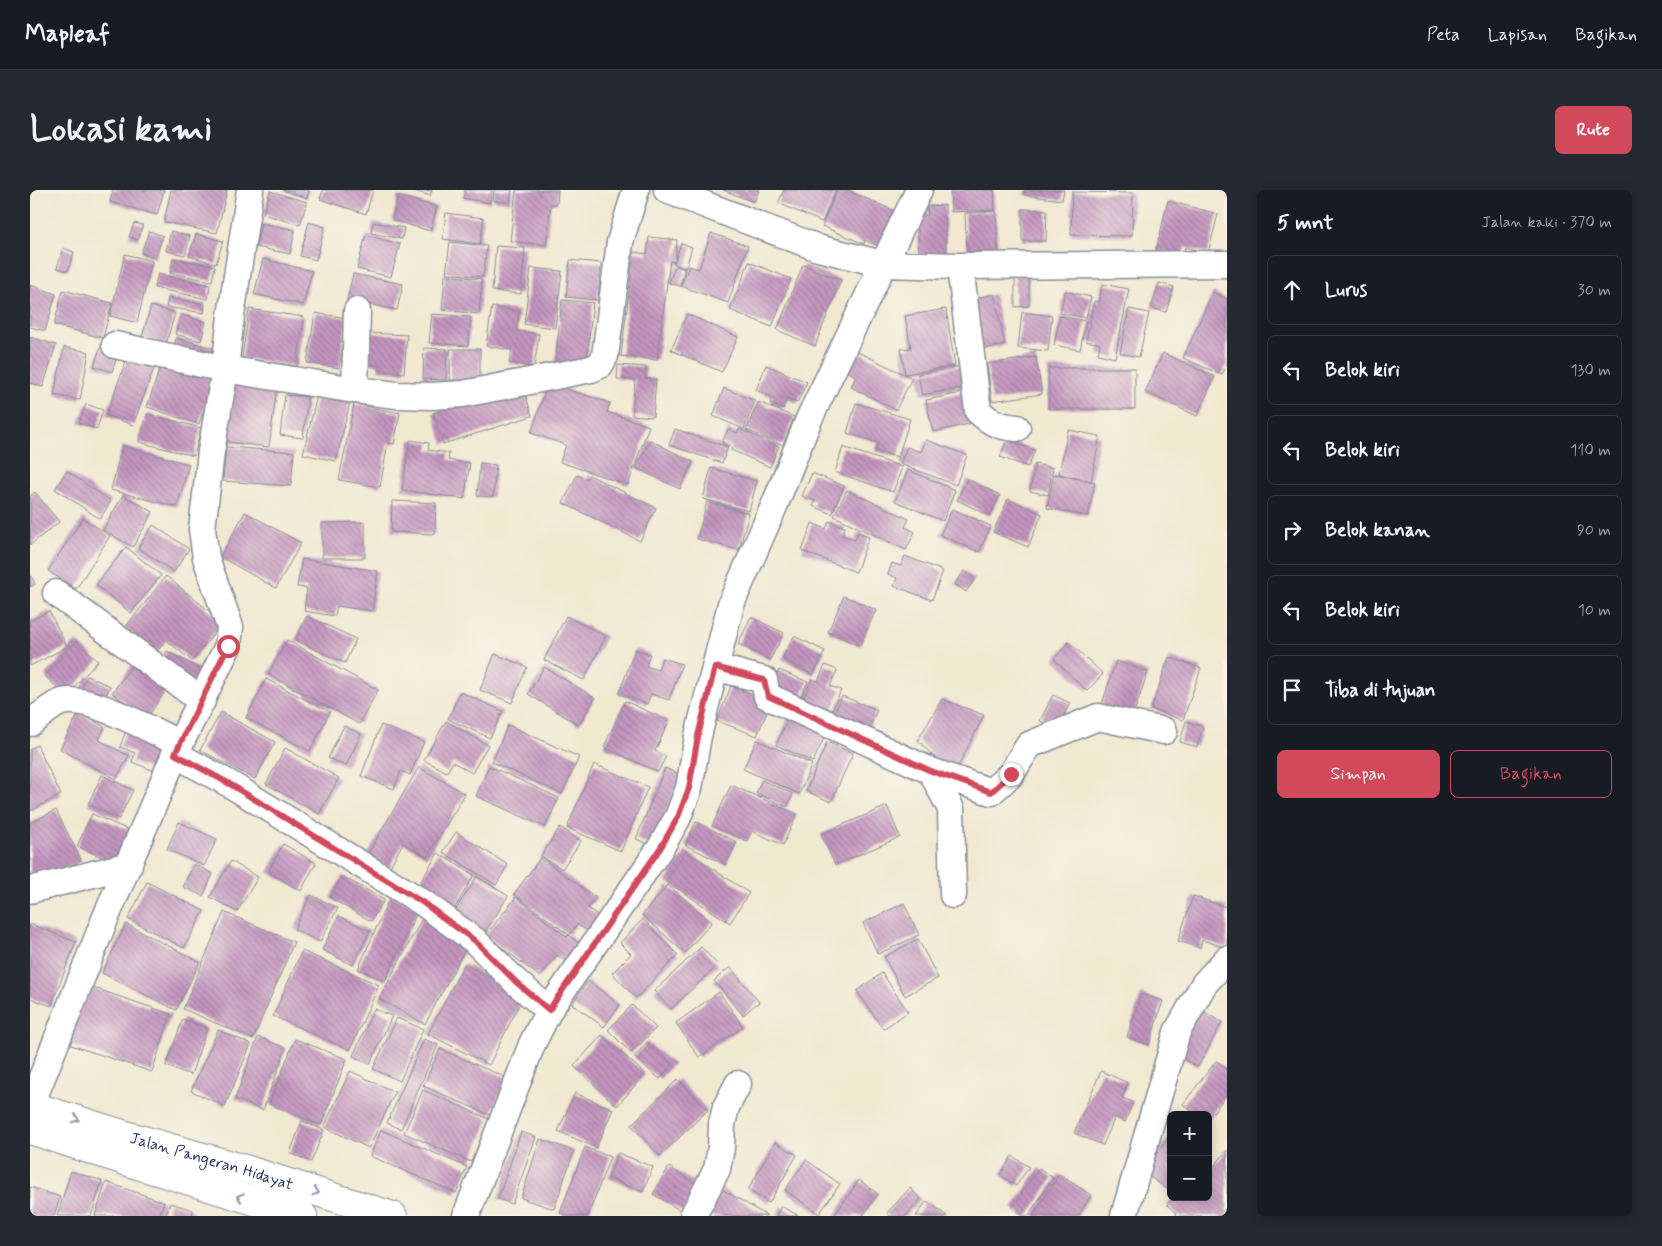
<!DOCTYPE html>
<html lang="id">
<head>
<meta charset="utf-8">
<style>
  :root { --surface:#171b24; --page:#242831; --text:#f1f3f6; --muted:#9ea1a6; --line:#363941; --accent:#d1495b }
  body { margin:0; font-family:Mynerve,sans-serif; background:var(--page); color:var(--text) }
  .controls { position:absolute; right:15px; bottom:15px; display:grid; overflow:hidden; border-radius:8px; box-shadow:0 2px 12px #0003 }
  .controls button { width:45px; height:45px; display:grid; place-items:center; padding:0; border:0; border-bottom:1px solid var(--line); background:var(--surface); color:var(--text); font:25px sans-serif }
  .stop { position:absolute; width:15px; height:15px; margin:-11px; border:4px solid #d1495b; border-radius:50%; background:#fff }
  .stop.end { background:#d1495b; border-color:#fff; box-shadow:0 1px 5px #0008 }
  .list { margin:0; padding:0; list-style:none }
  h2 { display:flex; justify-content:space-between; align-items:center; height:65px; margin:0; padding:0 20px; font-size:21px }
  h2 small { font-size:16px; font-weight:400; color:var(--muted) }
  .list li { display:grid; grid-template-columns:32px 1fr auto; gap:15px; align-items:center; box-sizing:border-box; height:70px; margin:0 10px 10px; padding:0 10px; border:1px solid var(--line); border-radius:8px }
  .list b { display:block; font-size:19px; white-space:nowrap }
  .list em { font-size:16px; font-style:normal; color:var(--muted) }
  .actions { display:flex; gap:10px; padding:15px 20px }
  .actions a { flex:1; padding:11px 0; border:1px solid var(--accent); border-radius:8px; text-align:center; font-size:18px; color:var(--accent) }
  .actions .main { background:var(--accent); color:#fff }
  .icon { flex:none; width:28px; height:28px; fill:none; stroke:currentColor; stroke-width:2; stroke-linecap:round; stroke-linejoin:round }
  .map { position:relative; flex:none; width:1197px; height:1026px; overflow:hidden; border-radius:8px }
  header { display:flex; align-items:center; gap:30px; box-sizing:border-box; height:70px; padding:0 25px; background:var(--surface); border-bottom:1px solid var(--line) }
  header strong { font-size:24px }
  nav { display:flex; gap:28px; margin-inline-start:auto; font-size:18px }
  .intro { display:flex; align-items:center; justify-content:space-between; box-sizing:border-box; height:120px; padding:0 30px }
  h1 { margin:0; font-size:35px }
  .button { padding:12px 22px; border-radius:8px; background:var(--accent); color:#fff; font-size:18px; font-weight:700 }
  main { display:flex; gap:30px; padding:0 30px }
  aside { flex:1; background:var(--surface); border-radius:8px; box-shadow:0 2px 12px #0003 }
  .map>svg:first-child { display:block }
</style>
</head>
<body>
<header>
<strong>Mapleaf</strong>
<nav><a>Peta</a><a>Lapisan</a><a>Bagikan</a></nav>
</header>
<div class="intro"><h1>Lokasi kami</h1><a class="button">Rute</a></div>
<main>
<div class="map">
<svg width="1197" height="1026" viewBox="0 0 1197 1026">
  <defs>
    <pattern id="building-back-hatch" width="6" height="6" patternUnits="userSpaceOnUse" patternTransform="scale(1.25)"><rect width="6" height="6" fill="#c495bf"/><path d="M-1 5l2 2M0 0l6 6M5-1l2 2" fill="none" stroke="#9e7a9e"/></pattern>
  </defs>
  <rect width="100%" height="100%" fill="#f7f3e8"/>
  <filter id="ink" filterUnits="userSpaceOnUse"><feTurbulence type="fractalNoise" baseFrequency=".02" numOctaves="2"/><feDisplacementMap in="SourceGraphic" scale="10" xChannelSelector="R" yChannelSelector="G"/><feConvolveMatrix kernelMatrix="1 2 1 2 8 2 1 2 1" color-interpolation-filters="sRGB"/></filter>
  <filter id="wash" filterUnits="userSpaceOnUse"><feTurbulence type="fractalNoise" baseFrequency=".0096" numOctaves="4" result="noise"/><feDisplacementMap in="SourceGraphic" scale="20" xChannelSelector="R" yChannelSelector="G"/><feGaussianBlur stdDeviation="1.12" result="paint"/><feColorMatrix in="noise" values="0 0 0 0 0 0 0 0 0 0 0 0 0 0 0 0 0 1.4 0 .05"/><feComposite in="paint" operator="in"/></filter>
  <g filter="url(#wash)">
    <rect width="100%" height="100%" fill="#f1e8d0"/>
    <g id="blocks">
      <path fill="url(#building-back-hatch)" d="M83 0H134L127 25 80 12Z
        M141 0H197L187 43 134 32Z
        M252 0H279L277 8Z
        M293 0H343L336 24 290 9Z
        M382 0H402L400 6Z
        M435 0H462L460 13 433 8Z
        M464 0H482L480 13 463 10Z
        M486 0H528L527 14H521L516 55 480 51Z
        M693 0H729L724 12Z
        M754 0H806L792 32 748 13Z
        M807 0H817L869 23 853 58 835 50 834 54 792 36Z
        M920 0H964L965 20 921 22Z
        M995 0H1034L1032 10 994 5Z
        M240 1 277 12 270 35 233 24Z
        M1042 2 1103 3 1102 46 1041 45Z
        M368 6 407 17 400 41 362 30Z
        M1138 11 1188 24 1178 63 1155 57 1152 66 1126 60Z
        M915 15 916 64 889 65 887 25H898L897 16Z
        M992 19 1017 20 1016 51H992Z
        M966 21 968 61 937 63 935 23Z
        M416 23 454 28 450 54 413 49Z
        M279 32 295 37 286 70 270 66Z
        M343 32 374 38 372 49 341 43Z
        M104 33 113 35 108 50 99 47Z
        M231 33 265 40 260 64 226 57Z
        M119 41 133 46 125 68 111 63Z
        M141 41 160 46 155 65 136 61Z
        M681 43 718 56 698 113 651 96 659 76 669 79Z
        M166 44 193 51 186 74 159 66Z
        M336 45 370 54 361 87 327 79Z
        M619 47 647 50 645 72 640 71 627 170 591 166 604 62 617 64Z
        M420 52 457 56 453 87 416 83Z
        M651 53 662 57 656 78 644 74Z
        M466 56 495 58 491 104 462 101Z
        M33 58 44 62 38 81 27 78Z
        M95 64 122 71 107 133 80 126Z
        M143 68 185 76 182 91 140 83Z
        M233 69 282 81 273 115 224 104Z
        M540 70 571 73 568 110 536 107Z
        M719 72 761 89 742 137 700 120Z
        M773 75 811 90 785 156 747 140Z
        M645 76 655 79 650 96 639 93Z
        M501 78 532 81 525 138 494 134Z
        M128 84 180 95 178 109 124 98Z
        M323 84 373 94 367 120 317 110Z
        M415 85 452 89 449 124 412 120Z
        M985 85H999V116L985 117Z
        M1129 93 1144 97 1136 122 1121 118Z
        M1072 94 1099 99 1085 168 1068 164 1070 154 1056 151 1064 111 1069 112Z
        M0 95 26 104 15 141 0 137Z
        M33 100 82 113 73 148 24 135Z
        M1035 101 1061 107 1056 128 1030 123Z
        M1183 102 1197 109V174L1192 185 1153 168Z
        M964 104 975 155 950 160 939 110Z
        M138 108 175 114 174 123 136 117Z
        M532 110 563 113 556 176 525 173Z
        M121 116 145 123 136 154 112 147Z
        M462 117 489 121 487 141 509 144 504 177 479 173 482 160 456 156Z
        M219 119 274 127 267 176 212 168Z
        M916 119 925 176 875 184 871 159 881 158 875 126Z
        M1099 119 1119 123 1109 167 1090 163Z
        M992 122 1022 126 1018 161 988 158Z
        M285 123 317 128 309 178 277 173Z
        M402 124 441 127 438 156 399 153Z
        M657 124 708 147 692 182 641 160Z
        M151 125 176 132 171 151 145 144Z
        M1030 126 1056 131 1050 160 1024 155Z
        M340 143 377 145 374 183 348 180 349 175 338 174Z
        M0 147 26 155 13 197 0 193Z
        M146 148 183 158 180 168 144 158Z
        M34 157 59 162 50 210 24 205Z
        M70 158 88 164 82 182 64 176Z
        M394 158 417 159 416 190 393 189Z
        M420 159H450V190H420Z
        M826 161 882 188 866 220 821 197 826 186 816 181Z
        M1133 163 1185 187 1167 226 1115 202Z
        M98 166 125 176 103 235 76 225Z
        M1006 167 1012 204 962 211 957 174Z
        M132 172 184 189 169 234 117 217Z
        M588 175 616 177 615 188 626 189 623 227 602 225 605 190 587 189Z
        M736 175 777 192 767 213 757 209 753 219 740 213 742 207 726 200Z
        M932 176 936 197 892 205 888 184Z
        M1018 178H1105V219H1018Z
        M205 192 247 197 239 257 197 252Z
        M518 193 580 213 577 222 619 236 598 295 530 272 536 255 501 243Z
        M493 196 502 226 413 254 403 223Z
        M694 198 725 211 714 239 683 226Z
        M288 201 321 208 306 271 273 264Z
        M936 202 943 233 903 242 896 210Z
        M255 205 278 207 273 248 250 245Z
        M728 212 764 227 753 255 716 240Z
        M826 213 880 229 868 267 845 261 848 253 817 243Z
        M56 214 73 220 67 239 49 233Z
        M324 214 370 223 364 254 358 253 350 297 309 290Z
        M117 224 171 238 164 266 109 252Z
        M645 239 698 257 692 273 639 255Z
        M698 239 707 243 709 239 749 256 740 277 701 260 702 257 692 253Z
        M1038 240 1070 246 1061 291 1029 284Z
        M380 250 399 253 398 260 419 263 418 270 440 273 434 309 372 300Z
        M620 250 663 272 650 299 606 278Z
        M896 250 937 265 926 295 870 274 877 257 891 262Z
        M977 250 1005 260 998 277 970 267Z
        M92 256 159 274 147 317 81 300Z
        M196 257 264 262 261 296 193 291Z
        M813 257 872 277 863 302 805 282Z
        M450 273 466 275 463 307 447 306Z
        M1005 274 1023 278 1018 305 1000 301Z
        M681 278 727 291 719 321 673 309Z
        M878 280 925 300 913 331 865 311Z
        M37 281 81 311 70 329 25 299Z
        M782 283 814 296 802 324 783 316 785 311 772 306Z
        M1024 284 1065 292 1058 326 1017 318Z
        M547 285 557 289 559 285 626 318 610 351 533 313Z
        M937 289 970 305 960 326 927 310Z
        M817 300 879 329 875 337 885 342 876 360 804 326Z
        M5 302 29 332 0 355V306Z
        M93 305 123 322 103 357 73 340Z
        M978 309 1012 324 998 357 963 342Z
        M362 311 406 313 405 344 361 342Z
        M677 312 719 323 709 360 667 349Z
        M922 319 961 336 949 362 910 345Z
        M215 322 271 353 246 398 190 367Z
        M53 328 80 346 46 399 18 381Z
        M799 331 815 337 812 345 825 350 828 342 839 347 826 382 772 361 782 333 796 339Z
        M335 332V368H292V333Z
        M123 335 159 359 144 382 108 358Z
        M96 357 131 385 101 423 66 395Z
        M875 366 913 381 902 410 864 396 867 388 858 384 862 373 871 376Z
        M272 369 348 381 342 421 307 416 305 426 274 421 277 398 267 397Z
        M934 381 945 389 936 402 925 394Z
        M0 384 5 394 0 397Z
        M136 386 193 432 162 471 136 450 126 463 95 438Z
        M814 406 846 420 830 456 798 442Z
        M19 421 37 457 0 476V431Z
        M277 426 326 449 315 473 265 450Z
        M536 426 576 446 554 490 514 470Z
        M721 427 754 443 740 470 708 454Z
        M764 446 795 461 783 485 752 469Z
        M257 450 348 500 329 534 238 484Z
        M46 451 68 471 36 506 15 486Z
        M1039 452 1073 484 1057 501 1024 469Z
        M605 459 620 464 616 476 628 480 632 468 652 474 639 510 621 504 617 514 589 504Z
        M137 461 172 480 164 496 128 477Z
        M465 464 497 477 482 513 450 500Z
        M1139 467 1171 478 1153 530 1121 519Z
        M106 469 140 494 117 528 82 503Z
        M1086 471 1118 482 1102 528 1071 517Z
        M795 475 807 480 800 496 811 500 800 526 770 516 782 489 788 491Z
        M514 477 565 508 549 535 498 504Z
        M749 480 778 492 768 512 740 501Z
        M57 486 80 496 73 513 49 504Z
        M236 489 300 522 280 561 216 528Z
        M701 496 741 512 727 546 687 531Z
        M430 502 473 521 460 548 418 529Z
        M1023 505 1040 513 1027 539 1010 531Z
        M812 506 847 520 836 545 801 530Z
        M912 509 954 525 925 583 900 574 902 565 888 550Z
        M595 511 639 531 625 561 636 566 628 582 574 557Z
        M191 522 245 552 225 589 170 560Z
        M49 523 75 537 69 550 99 566 86 589 30 559Z
        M759 526 797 542 783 572 746 555Z
        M416 531 458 555 442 583 423 572 417 582 394 570Z
        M1156 531 1173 537 1167 557 1150 552Z
        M351 535 394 552 380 585 371 581 364 599 331 586Z
        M478 535 549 567 532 604 462 572Z
        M314 536 331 544 316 576 298 568Z
        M97 538 138 554 127 582 102 572 105 563 90 557Z
        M727 550 782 574 769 604 713 579Z
        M797 552 823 563 801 612 776 601Z
        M7 555 31 605 0 621V559Z
        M255 558 309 588 289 624 236 594Z
        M564 574 618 597 591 661 537 638Z
        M459 576 529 608 515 637 446 606Z
        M389 577 435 604 397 667 373 653 359 678 337 665Z
        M635 578 651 585 622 656 606 649Z
        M72 585 103 600 89 629 58 614Z
        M732 590 763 604 757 617 726 603Z
        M701 595 767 624 753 655 722 641 717 651 682 636Z
        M857 616 870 647 805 675 791 644Z
        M26 620 51 670 0 697V633Z
        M62 624 99 640 85 673 47 656Z
        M149 632 187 649 174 676 137 659Z
        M666 632 707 652 696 675 655 655Z
        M530 637 551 651 532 679 511 666Z
        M426 642 478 675 466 695 413 662Z
        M253 654 286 673 271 701 238 682Z
        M656 661 719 703 700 733 636 691Z
        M408 663 444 685 422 723 385 701Z
        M511 667 566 708 558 718 574 730 563 745 547 734 539 745 484 704Z
        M201 671 228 687 207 722 180 707Z
        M164 674 183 684 173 706 153 697Z
        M312 686 354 710 341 731 300 708Z
        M447 686 478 706 454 744 423 724Z
        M117 692 174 721 154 758 98 729Z
        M638 695 682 732 655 763 612 725Z
        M281 705 308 718 290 752 264 739Z
        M361 705 389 718 355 791 328 779Z
        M1163 706 1197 717V758L1172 750 1170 758 1148 751Z
        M486 707 537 747 539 745 552 756 539 773 527 765 510 787 456 745Z
        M874 713 889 745 848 764 833 733Z
        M194 722 264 752 223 849 153 819Z
        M394 725 440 750 395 834 349 809Z
        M309 726 340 741 323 775 292 760Z
        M613 729 648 765 606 808 582 783 601 764 590 753Z
        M0 734 46 752 21 816 0 808Z
        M96 734 170 772 146 820 72 783Z
        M888 749 908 788 875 806 854 767Z
        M671 757 688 775 641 819 624 801Z
        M272 761 349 795 320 860 243 826Z
        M434 774 494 805 459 875 398 844Z
        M700 777 729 812 713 825 684 791Z
        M852 783 878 822 853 839 827 801Z
        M558 791 590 815 574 837 542 814Z
        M58 796 141 824 122 882 38 854Z
        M689 802 713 837 669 867 646 833Z
        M1111 804 1133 811 1119 855 1097 847Z
        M602 815 626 838 601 863 578 840Z
        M344 819 362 826 340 874 323 866Z
        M1169 819 1192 832 1168 877 1144 864Z
        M367 828 393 839 370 891 343 879Z
        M153 829 177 838 161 885 136 876Z
        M188 840 221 854 195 916 161 901Z
        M572 845 615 884 587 916 544 876Z
        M228 847 256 858 233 920 205 909Z
        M265 849 317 869 291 935 239 914Z
        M394 849 408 855 371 939 357 933Z
        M617 852 643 874 630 889 604 867Z
        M410 859 477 888 460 925 393 896Z
        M1186 871 1197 879V904L1178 929V925H1166L1153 914Z
        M320 881 365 902 339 958 294 937Z
        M1071 881 1098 893 1092 908 1103 912 1095 932 1085 927 1073 955 1044 943Z
        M648 889 678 920 630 966 601 935Z
        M393 900 459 929 441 972 374 943Z
        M545 903 583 919 566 958 528 941Z
        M272 931 294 940 281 972 260 963Z
        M351 940 437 977 426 1003 340 966Z
        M491 942 506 947 482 1014 468 1009Z
        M1141 944V1000L1140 1001 1113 982Z
        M510 949 544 961 524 1019 491 1008Z
        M745 952 767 965 739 1013 718 1000Z
        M555 957 580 967 558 1026H538L530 1023Z
        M1197 960V1026H1145L1147 1024 1137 1015 1143 1007H1178V984Z
        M588 963 623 977 613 1002 578 988Z
        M982 966 999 977 986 996 970 985Z
        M776 970 810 994 789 1024 755 1000Z
        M639 977 669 995 653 1022 623 1004Z
        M1009 978 1023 988 998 1026H994L982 1018Z
        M41 981 72 991 61 1026H27Z
        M1029 984 1061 1005 1048 1026H1003Z
        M829 990 848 1004 833 1026H804Z
        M76 992 134 1012 129 1026H65Z
        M0 997 30 1007 24 1026H0Z
        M880 998 891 1009 876 1026H860L857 1023Z
        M692 999 737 1026H676Z
        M897 1011 917 1026H886Z
        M140 1013 163 1020 162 1026H136Z
        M751 1016 769 1026H746Z"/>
    </g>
  </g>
  <g filter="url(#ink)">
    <use href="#blocks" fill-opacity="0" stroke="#868c97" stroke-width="1"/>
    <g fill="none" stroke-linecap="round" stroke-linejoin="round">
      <defs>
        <path id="minor" d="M637 0 788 58 853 74 930 76 1197 74
          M930 76 948 221C962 234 969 236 987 238
          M85 155 195 179 325 200 367 205 401 206 433 204 561 179 570 175 575 166 590 52 606 0
          M325 200 327 121
          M26 403 172 511
          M685 477 734 490 737 506 901 581 921 619 923 705
          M0 533C10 527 21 515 32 512 58 504 125 542 150 554
          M145 564 198 593 392 712 444 750 486 792 519 820
          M901 581 961 602 981 584 999 555 1068 527 1134 541
          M0 700 99 675
          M1 915 73 734 145 564 198 456 200 437 176 368 172 339 181 262 195 179 201 126 220 0
          M436 1026 502 854 519 820 631 657 648 627 659 598 668 546 701 414 745 314 779 229 889 0
          M663 1026 687 979 691 958 692 934 696 917 708 894
          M1094 1026 1147 842 1174 794 1197 769"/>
        <g id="trunk">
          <path id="s1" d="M0 915 99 946 215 979 363 1026"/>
          <path d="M0 940 101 973 273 1026"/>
        </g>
      </defs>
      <use href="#minor" stroke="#868c97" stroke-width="29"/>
      <use href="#trunk" stroke="#868c97" stroke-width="30"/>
      <use href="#minor" stroke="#fff" stroke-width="26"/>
      <use href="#trunk" stroke="#fff" stroke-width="28"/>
    </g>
    <defs><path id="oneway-chevron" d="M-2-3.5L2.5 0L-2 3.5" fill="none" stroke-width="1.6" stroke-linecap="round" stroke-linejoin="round" transform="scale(1.25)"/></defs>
    <g stroke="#8d97ae">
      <use href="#oneway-chevron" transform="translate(46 929) rotate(18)"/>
      <use href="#oneway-chevron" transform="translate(286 1002) rotate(18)"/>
      <use href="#oneway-chevron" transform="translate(210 1007) rotate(-163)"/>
    </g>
  </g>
  <g fill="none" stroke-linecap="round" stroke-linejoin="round" filter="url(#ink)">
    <path stroke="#d1495b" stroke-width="6" d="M198 456 145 564 198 593 392 712 444 750 486 792 519 820 631 657 648 627 659 598 668 546 685 477 734 490 738 506 901 581 961 602 981 584"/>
  </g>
  <g text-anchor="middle" stroke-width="4" stroke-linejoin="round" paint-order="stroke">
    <g font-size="16" fill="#1b2f5e" stroke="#f7f3e8">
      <text dy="6" stroke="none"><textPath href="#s1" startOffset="190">Jalan Pangeran Hidayat</textPath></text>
    </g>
  </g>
</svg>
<div class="controls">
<button>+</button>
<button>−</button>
</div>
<div class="stop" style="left:198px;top:456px"></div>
<div class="stop end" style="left:981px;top:584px"></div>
</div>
<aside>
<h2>5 mnt<small>Jalan kaki · 370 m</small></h2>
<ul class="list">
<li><svg class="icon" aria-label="ahead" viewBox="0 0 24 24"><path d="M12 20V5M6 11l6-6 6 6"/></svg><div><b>Lurus</b></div><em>30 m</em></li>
<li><svg class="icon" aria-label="left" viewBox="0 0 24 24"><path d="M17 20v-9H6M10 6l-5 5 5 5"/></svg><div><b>Belok kiri</b></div><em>130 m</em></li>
<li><svg class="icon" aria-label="left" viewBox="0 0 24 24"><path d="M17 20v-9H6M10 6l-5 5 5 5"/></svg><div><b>Belok kiri</b></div><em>110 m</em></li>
<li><svg class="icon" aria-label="right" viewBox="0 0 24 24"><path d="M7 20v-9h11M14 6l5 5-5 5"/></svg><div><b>Belok kanan</b></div><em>90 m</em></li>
<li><svg class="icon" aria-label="left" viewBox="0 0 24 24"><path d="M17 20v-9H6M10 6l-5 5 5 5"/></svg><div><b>Belok kiri</b></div><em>10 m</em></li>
<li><svg class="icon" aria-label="arrive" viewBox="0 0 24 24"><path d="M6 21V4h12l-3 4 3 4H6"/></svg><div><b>Tiba di tujuan</b></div></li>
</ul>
<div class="actions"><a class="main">Simpan</a><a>Bagikan</a></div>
</aside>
</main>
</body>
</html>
